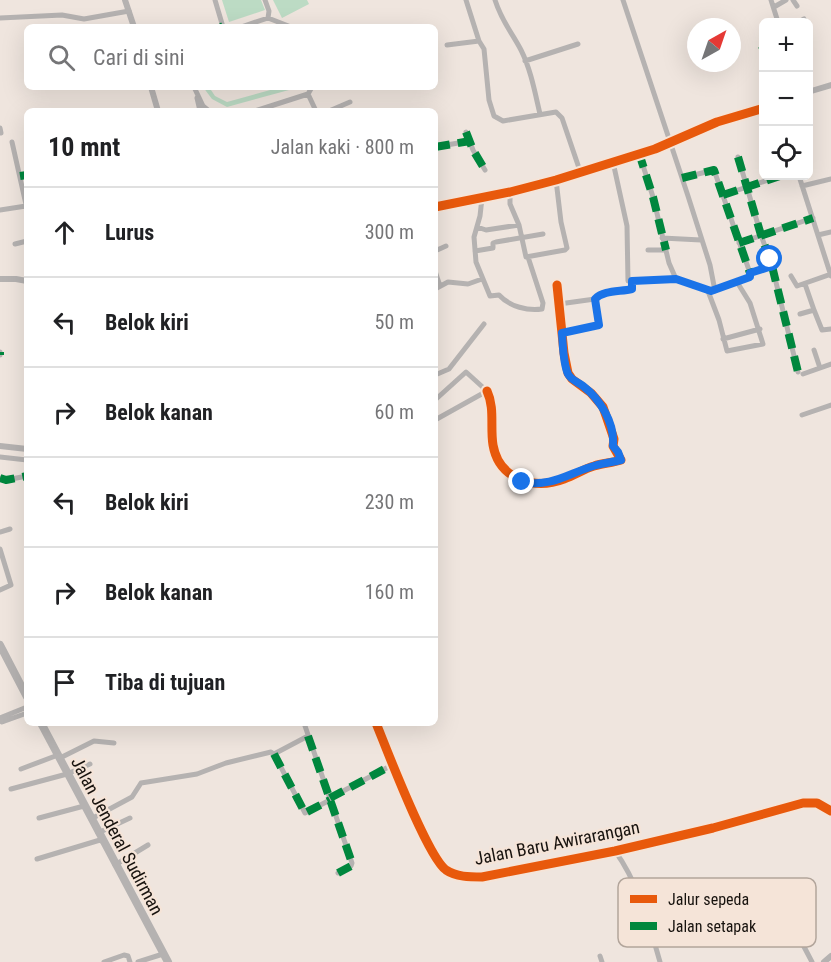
<!DOCTYPE html>
<html lang="id">
<head>
<meta charset="utf-8">
<style>
  :root { --surface:#fff; --page:#f2f2f2; --text:#202124; --muted:#757577; --line:#e0e0e0 }
  body { margin:0; font-family:"Roboto Condensed",sans-serif; background:var(--page); color:var(--text) }
  .controls { position:absolute; right:18px; top:18px; display:grid; overflow:hidden; border-radius:9px; box-shadow:0 6px 24px #0002 }
  .controls button { width:54px; height:54px; display:grid; place-items:center; padding:0; border:0; border-bottom:2px solid var(--line); background:var(--surface); color:var(--text); font:30px sans-serif }
  .compass { position:absolute; left:687px; top:18px; width:54px; height:54px; border-radius:50%; background:var(--surface); box-shadow:0 6px 24px #0002; rotate:40deg }
  .stop { position:absolute; width:18px; height:18px; margin:-14px; border:4px solid #1a73e8; border-radius:50%; background:#fff }
  .stop.end { background:#1a73e8; border-color:#fff; box-shadow:0 2px 6px #0008 }
  .list { margin:0; padding:0; list-style:none }
  h2 { display:flex; justify-content:space-between; align-items:center; height:78px; margin:0; padding:0 24px; font-size:26px }
  h2 small { font-size:20px; font-weight:400; color:var(--muted) }
  .list li { display:grid; grid-template-columns:39px 1fr auto; gap:18px; align-items:center; box-sizing:border-box; height:90px; padding:0 24px; border-top:2px solid var(--line) }
  .list b { display:block; font-size:22px; white-space:nowrap }
  .list em { font-size:20px; font-style:normal; color:var(--muted) }
  .icon { flex:none; width:33px; height:33px; fill:none; stroke:currentColor; stroke-width:2; stroke-linecap:round; stroke-linejoin:round }
  .map { position:relative; flex:none; width:831px; height:962px; overflow:hidden }
  .search { position:absolute; background:var(--surface); box-shadow:0 6px 24px #0002; left:24px; top:24px; width:414px; height:66px; display:flex; align-items:center; gap:15px; box-sizing:border-box; padding:0 21px; border-radius:9px; color:var(--muted); font-size:22px }
  .panel { position:absolute; background:var(--surface); box-shadow:0 6px 24px #0002; left:24px; top:108px; width:414px; height:618px; border-radius:9px }
  .map>svg:first-child { display:block }
</style>
</head>
<body>
<div class="map">
<svg width="831" height="962" viewBox="0 0 831 962">
  <rect width="100%" height="100%" fill="#efe5de"/>
  <path fill="#bcdbc4" d="M222 0H261L265 10 229 22Z
    M273 0H307L309 4 282 18Z
    M203 87H209L215 96 227 102 281 87H300L227 107 212 99Z"/>
  <g fill="none" stroke-linecap="round" stroke-linejoin="round">
    <path stroke="#b5b2b1" stroke-width="5" d="M215 0 223 27
      M466 0 479 41 484 49 489 100 494 116 503 121 556 112 562 118 580 171
      M495 0C502 22 511 31 521 50 531 70 535 93 540 114
      M623 0 688 196 710 265 715 291
      M771 0 778 22
      M793 0 797 6
      M774 7 786 0
      M0 18 62 15 84 19 129 11
      M268 18 291 27
      M799 22 804 19
      M241 27 268 18 269 11 265 0
      M447 45 479 41
      M762 46 764 51
      M525 61 578 44
      M194 87 203 106 209 111
      M308 94 316 111
      M197 98 200 111
      M255 111 308 94 312 87
      M329 111 350 102
      M0 128 1 133
      M466 132 473 150 485 170
      M12 142 27 209
      M435 147 470 141
      M639 153 653 197 669 263 676 279 711 291 750 277V273L772 266
      M738 157 761 235 772 266 798 372
      M799 176 831 276
      M682 178 714 170 750 273
      M802 186 831 179
      M510 192V204L519 225 526 257 565 250 567 248 561 222 556 180
      M723 195 780 176
      M435 196 436 207
      M482 198 480 216 474 237 476 262 490 296 499 295C510 307 528 311 542 309L543 303 528 257
      M0 210 26 206
      M477 227 486 230 519 225
      M818 235 831 232
      M662 238 701 240
      M739 243 813 218
      M15 244 27 241
      M648 250H666
      M435 251 446 246
      M475 251 493 248V243L496 242 543 234
      M435 271 440 286
      M791 276 797 286 831 274
      M632 281 676 279
      M435 289 448 282 468 284 482 279
      M708 291 719 320 727 351 763 344 750 303 737 282
      M559 304 595 299 600 294 632 289V281H628L627 226 613 162
      M814 310 822 330 831 329
      M800 314 814 310 805 284
      M562 333 599 325 595 299
      M723 339 760 329
      M814 350 820 368
      M0 352V355
      M803 374 831 364
      M435 375 449 369 484 324
      M487 391C495 408 490 427 493 445 499 480 535 490 564 479 575 475 584 469 594 466 603 463 612 463 621 460L613 446 614 439 603 407 591 393 572 379 568 373 564 353 557 285
      M435 400 466 372 487 391 435 420
      M802 415 831 405
      M0 457 27 460
      M0 478 6 480 27 476
      M0 532 10 529
      M0 549 11 585 0 590
      M0 718 27 707
      M0 721 2 722 27 713
      M304 723 352 863 351 866 338 873
      M274 754 305 813 330 800
      M60 758 94 741 114 743
      M21 769 58 755
      M11 789 67 774 90 764
      M330 798 394 764
      M39 818 84 806
      M91 819 132 797 141 783 197 774 226 763 271 752 274 754 308 736
      M98 833 130 818
      M615 851C639 884 649 924 660 962
      M37 859 100 840 103 842
      M115 865 148 845
      M810 896 795 901 810 934 801 941 812 962
      M600 956 602 962
      M104 962 124 955 128 956 130 962
      M138 962 163 954"/>
    <path stroke="#b5b2b1" stroke-width="6" d="M125 0 134 27
      M151 87 158 111
      M808 92 831 85
      M435 207 510 192 556 180 655 149 717 122 764 108
      M0 279H16L27 281
      M0 446 27 449
      M376 723C387 750 427 856 446 870 456 877 470 877 482 877L615 851 713 828 803 803H817L831 811
      M824 962 831 956"/>
    <path stroke="#b5b2b1" stroke-width="8" d="M0 645 27 697
      M41 723 168 962"/>
    <path stroke="#00873e" stroke-width="8" stroke-dasharray="15 8" stroke-linecap="butt" d="M221 27 223 26
      M762 46 764 51
      M466 132 473 150 485 170
      M435 147 470 141
      M639 153 653 197 666 250
      M738 157 761 235 772 266 798 372
      M20 176 27 175
      M682 178 714 170 750 273
      M723 195 780 176
      M739 243 813 218
      M0 352V355
      M0 478 6 480 27 476
      M308 736 352 863 351 866 338 873
      M274 754 305 813 330 800
      M330 798 394 764"/>
    <defs>
      <path id="cycleway" d="M435 207 510 192 556 180 655 149 717 122 764 108
        M487 391C495 408 490 427 493 445 499 480 535 490 564 479 575 475 584 469 594 466 603 463 612 463 621 460L613 446 614 439 603 407 591 393 572 379 568 373 564 353 557 285
        M376 723C387 750 427 856 446 870 456 877 470 877 482 877L615 851 713 828 803 803H817L831 811"/>
    </defs>
    <use href="#cycleway" stroke="#f5e4d8" stroke-width="13"/>
    <use href="#cycleway" stroke="#e8590c" stroke-width="9"/>
  </g>
  <g fill="none" stroke-linecap="round" stroke-linejoin="round">
    <path stroke="#1a73e8" stroke-width="8" d="M522 482C552 488 570 472 597 465 605 463 613 462 621 460L618 452 613 446C615 423 600 399 583 386 578 382 571 380 568 374 563 363 563 346 562 333L599 325 595 299C604 290 620 292 632 289V281L676 279 711 291 750 277V273L772 266 770 259"/>
  </g>
  <g text-anchor="middle" stroke-width="4.5" stroke-linejoin="round" paint-order="stroke">
    <g font-size="18" fill="#17120e" stroke="#f5e4d8">
      <text transform="translate(117 836) rotate(62)" y="6">Jalan Jenderal Sudirman</text>
      <text transform="translate(557 843) rotate(-11)" y="6">Jalan Baru Awirarangan</text>
    </g>
  </g>
  <rect x="618" y="878" width="198" height="69" rx="9" fill="#f5e4d8" stroke="#b2a59b" stroke-width="1.5"/>
  <rect x="630" y="895" width="27" height="8" fill="#e8590c"/>
  <rect x="630" y="922" width="27" height="8" fill="#00873e"/>
  <g font-size="16" fill="#17120e">
    <text x="668" y="905">Jalur sepeda</text>
    <text x="668" y="932">Jalan setapak</text>
  </g>
</svg>
<div class="controls">
<button>+</button>
<button>−</button>
<button><svg class="icon" aria-label="locate" viewBox="0 0 24 24"><circle cx="12" cy="12" r="6"/><path d="M12 2v4M12 18v4M2 12h4M18 12h4"/></svg></button>
</div>
<svg class="compass" viewBox="-18 -18 36 36"><path d="M0-13l5 13h-10z" fill="#e53935"/><path d="M0 13l5-13h-10z" fill="#757577"/></svg>
<div class="stop" style="left:770px;top:259px"></div>
<div class="stop end" style="left:522px;top:482px"></div>
<div class="search"><svg class="icon" aria-label="search" viewBox="0 0 24 24"><circle cx="10" cy="10" r="6"/><path d="M15 15l6 6"/></svg>Cari di sini</div>
<section class="panel">
<h2>10 mnt<small>Jalan kaki · 800 m</small></h2>
<ul class="list">
<li><svg class="icon" aria-label="ahead" viewBox="0 0 24 24"><path d="M12 20V5M6 11l6-6 6 6"/></svg><div><b>Lurus</b></div><em>300 m</em></li>
<li><svg class="icon" aria-label="left" viewBox="0 0 24 24"><path d="M17 20v-9H6M10 6l-5 5 5 5"/></svg><div><b>Belok kiri</b></div><em>50 m</em></li>
<li><svg class="icon" aria-label="right" viewBox="0 0 24 24"><path d="M7 20v-9h11M14 6l5 5-5 5"/></svg><div><b>Belok kanan</b></div><em>60 m</em></li>
<li><svg class="icon" aria-label="left" viewBox="0 0 24 24"><path d="M17 20v-9H6M10 6l-5 5 5 5"/></svg><div><b>Belok kiri</b></div><em>230 m</em></li>
<li><svg class="icon" aria-label="right" viewBox="0 0 24 24"><path d="M7 20v-9h11M14 6l5 5-5 5"/></svg><div><b>Belok kanan</b></div><em>160 m</em></li>
<li><svg class="icon" aria-label="arrive" viewBox="0 0 24 24"><path d="M6 21V4h12l-3 4 3 4H6"/></svg><div><b>Tiba di tujuan</b></div></li>
</ul>
</section>
</div>
</body>
</html>
